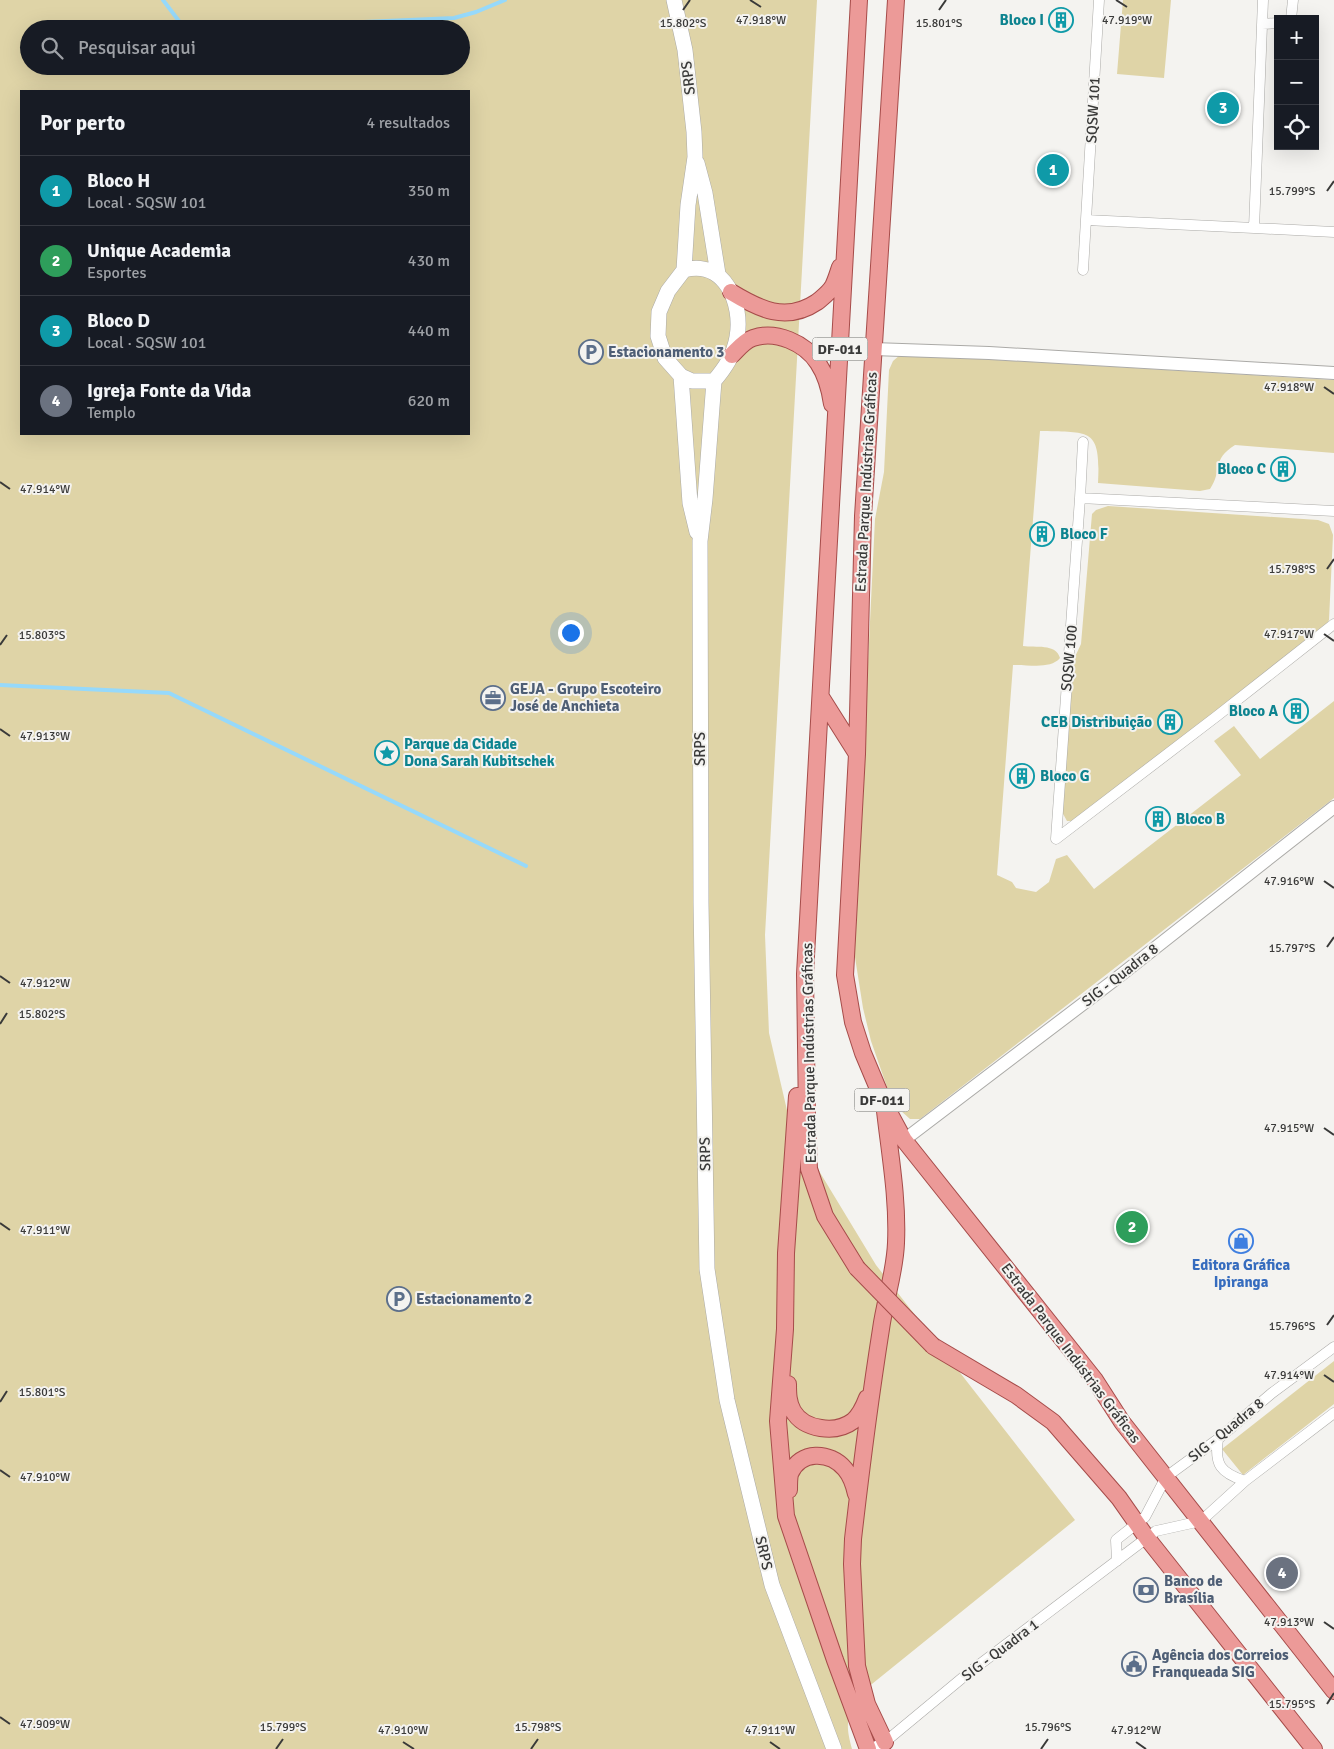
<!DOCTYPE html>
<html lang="pt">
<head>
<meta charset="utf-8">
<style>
  :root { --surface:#171b24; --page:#20242c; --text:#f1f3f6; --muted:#9ea1a6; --line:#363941; --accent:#347c82 }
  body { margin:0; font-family:Signika,sans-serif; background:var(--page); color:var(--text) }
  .controls { position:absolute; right:15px; top:15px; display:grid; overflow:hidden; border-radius:0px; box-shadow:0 5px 20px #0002 }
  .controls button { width:45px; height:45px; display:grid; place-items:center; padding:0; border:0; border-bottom:1px solid var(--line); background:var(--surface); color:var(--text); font:25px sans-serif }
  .you { position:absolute; left:570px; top:632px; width:18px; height:18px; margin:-12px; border:4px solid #fff; border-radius:50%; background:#1a73e8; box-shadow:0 0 0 8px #1a73e833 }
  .badge { display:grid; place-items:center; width:32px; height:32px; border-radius:50%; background:var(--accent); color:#fff; font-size:16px; font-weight:700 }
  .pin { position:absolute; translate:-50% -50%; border:2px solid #fff; box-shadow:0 1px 5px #0006 }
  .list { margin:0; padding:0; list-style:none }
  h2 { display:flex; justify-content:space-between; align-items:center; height:65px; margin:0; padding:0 20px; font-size:21px }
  h2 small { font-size:16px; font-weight:400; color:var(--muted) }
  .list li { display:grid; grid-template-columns:32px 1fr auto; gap:15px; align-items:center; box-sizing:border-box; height:70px; padding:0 20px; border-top:1px solid var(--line) }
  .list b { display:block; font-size:19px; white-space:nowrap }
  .list p { margin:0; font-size:16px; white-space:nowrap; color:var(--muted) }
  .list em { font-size:16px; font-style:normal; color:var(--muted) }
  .icon { flex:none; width:28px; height:28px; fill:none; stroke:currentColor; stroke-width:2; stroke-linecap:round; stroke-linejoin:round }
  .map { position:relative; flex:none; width:1334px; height:1749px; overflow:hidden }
  .search { position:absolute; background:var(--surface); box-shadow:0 5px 20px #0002; left:20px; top:20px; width:450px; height:55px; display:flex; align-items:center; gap:12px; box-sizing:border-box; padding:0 18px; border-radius:28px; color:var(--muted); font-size:19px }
  .panel { position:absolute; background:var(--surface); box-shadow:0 5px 20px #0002; left:20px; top:90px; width:450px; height:345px; border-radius:0px }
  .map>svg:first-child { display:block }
</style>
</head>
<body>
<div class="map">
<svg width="1334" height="1749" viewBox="0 0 1334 1749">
  <rect width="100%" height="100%" fill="#f4f3f0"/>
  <path fill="#dfd4a7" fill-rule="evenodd" d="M0 0H817L765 935 769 1033 790 1123 876 1265 1075 1520 867 1688C849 1712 843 1718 852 1749H0ZM29 29H461V66H29ZM21 91H469V434H21Z
    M1123 0H1171L1164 78 1117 74Z
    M900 355H915L1334 380V453L1235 445C1211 460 1223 470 1210 489L1200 491 1098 483C1101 426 1089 433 1040 431L1023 646C1035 648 1056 643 1060 658 1050 670 1027 664 1013 665L997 875 1012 882 1016 888 1036 892 1049 882 1056 859 1067 855 1094 889 1241 775 1214 741 1234 726 1260 759 1334 701V798L920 1119H910L900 1110 887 1087 871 1041 863 1008 854 951 875 519 884 472 889 370 893 361Z
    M1108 506 1318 520 1329 524 1333 535 1329 620 1325 627 1073 821H1067L1062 812 1073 661 1081 644 1092 514 1096 510Z
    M1334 1361V1404L1243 1475 1222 1449Z"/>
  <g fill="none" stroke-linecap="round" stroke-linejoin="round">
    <path stroke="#96d9fb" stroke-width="4" d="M163 0 185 29
      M341 23 454 18 476 12 505 0
      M222 29 305 25
      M0 685 169 693 526 866"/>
    <defs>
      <path id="minor" d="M1263 0 1254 228 1334 232
        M1291 19 1293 0
        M1262 24 1278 23
        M1086 220 1254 228
        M1083 270 1099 0
        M1080 498 1083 442
        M1334 511 1080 498 1056 839 1217 716 1334 624
        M1218 1439C1214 1465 1221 1473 1245 1481
        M1117 1561 1116 1540 1145 1517 1166 1477 1218 1439 1272 1393 1334 1347
        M870 1749 885 1742 967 1674 1156 1531 1201 1521 1245 1481 1334 1413"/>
      <path id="tertiary" d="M873 349 989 353 1334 373
        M904 1140 1117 978 1334 807"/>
      <path id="secondary" d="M674 0 685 50 694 132 695 157 688 205 684 270 668 291 659 312 658 336 665 358 681 376 692 381H714
        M697 163 705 193 718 274
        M684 270C725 259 743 304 737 337 734 355 725 368 714 381L705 499 700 541 701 903 707 1269 727 1400 772 1585 834 1749
        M681 376 690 503 697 532"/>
      <path id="primary" d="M896 0 863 516 857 754 845 975 853 1022 863 1053 884 1103 904 1140 1095 1380 1122 1422 1334 1691
        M731 292C759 309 786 323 817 302 823 297 829 293 833 286 836 280 838 273 840 267
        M732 355C738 349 744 341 753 338 776 330 805 343 818 363 826 375 830 390 832 404
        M821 697 857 754
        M797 1096 786 1253 785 1329 778 1421 786 1516 835 1660 868 1749
        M885 1111C890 1155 898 1199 896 1243 895 1272 885 1300 881 1329 870 1399 861 1469 853 1539L852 1564 857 1666 867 1704 885 1742
        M857 1268 825 1216 809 1169 807 1117 805 974 859 0
        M933 1346 1016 1395 1053 1422 1119 1498 1147 1538 1314 1749
        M788 1384C788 1393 788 1402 793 1411 804 1430 836 1434 853 1421 860 1415 864 1406 867 1398
        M789 1490C789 1485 789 1478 790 1474 800 1450 830 1451 845 1469 851 1476 854 1485 856 1494"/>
    </defs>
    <use href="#minor" stroke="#abaaa7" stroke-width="11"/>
    <use href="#tertiary" stroke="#abaaa7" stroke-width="14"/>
    <use href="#secondary" stroke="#abaaa7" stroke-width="16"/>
    <use href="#primary" stroke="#a64c4a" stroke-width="18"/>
    <use href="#minor" stroke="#fff" stroke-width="10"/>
    <use href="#tertiary" stroke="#fff" stroke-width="12"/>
    <use href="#secondary" stroke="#fff" stroke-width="15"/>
    <use href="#primary" stroke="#ec9a98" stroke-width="16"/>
    <defs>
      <path id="primary-bridge" d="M857 1268 933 1346"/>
    </defs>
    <use href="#primary-bridge" stroke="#a64c4a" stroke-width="18" stroke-linecap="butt"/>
    <use href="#primary-bridge" stroke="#ec9a98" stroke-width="16"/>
  </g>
  <path fill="none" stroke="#3a3a39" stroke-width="2" d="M750 0 761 7M1116 0 1127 7M683 10 690 0M939 10 946 0M1327 191 1334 181M1324 387 1334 394M0 482 10 489M1327 569 1334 559M1324 634 1334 641M0 645 7 635M0 729 10 736M1324 881 1334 888M1327 947 1334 937M0 976 10 983M0 1024 7 1013M1324 1128 1334 1135M0 1223 10 1230M1327 1325 1334 1315M1324 1375 1334 1382M0 1402 7 1391M0 1470 10 1477M1324 1622 1334 1629M1327 1704 1334 1693M0 1717 10 1724M403 1742 414 1749M770 1742 780 1749M1136 1742 1146 1749M276 1749 283 1739M531 1749 538 1739M1041 1749 1048 1739"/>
  <defs>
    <symbol id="building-ring" viewBox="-11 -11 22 22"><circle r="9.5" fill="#f4f3f0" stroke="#0f9aa8" stroke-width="1.5"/><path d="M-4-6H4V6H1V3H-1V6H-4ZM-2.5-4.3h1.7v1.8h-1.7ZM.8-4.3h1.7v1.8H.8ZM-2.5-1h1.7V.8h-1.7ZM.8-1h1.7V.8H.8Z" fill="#0f9aa8"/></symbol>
    <symbol id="parking-ring" viewBox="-11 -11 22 22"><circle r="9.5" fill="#f4f3f0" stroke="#5c6f8a" stroke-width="1.5"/><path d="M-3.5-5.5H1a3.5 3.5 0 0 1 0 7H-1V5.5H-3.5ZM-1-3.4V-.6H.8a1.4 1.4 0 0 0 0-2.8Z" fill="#5c6f8a"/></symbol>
    <symbol id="office-ring" viewBox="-11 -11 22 22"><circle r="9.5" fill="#f4f3f0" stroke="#5c6f8a" stroke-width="1.5"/><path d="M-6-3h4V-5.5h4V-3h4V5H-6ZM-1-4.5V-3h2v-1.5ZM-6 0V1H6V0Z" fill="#5c6f8a"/></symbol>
    <symbol id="sight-ring" viewBox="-11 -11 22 22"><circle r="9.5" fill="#f4f3f0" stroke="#0f9aa8" stroke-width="1.5"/><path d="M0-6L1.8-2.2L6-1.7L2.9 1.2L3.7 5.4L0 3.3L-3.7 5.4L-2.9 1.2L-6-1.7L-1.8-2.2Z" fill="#0f9aa8"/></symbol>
    <symbol id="shop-ring" viewBox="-11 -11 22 22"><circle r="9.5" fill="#f4f3f0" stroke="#3f7fe0" stroke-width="1.5"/><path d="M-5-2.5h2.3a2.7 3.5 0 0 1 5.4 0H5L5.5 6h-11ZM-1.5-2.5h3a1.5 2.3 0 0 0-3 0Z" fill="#3f7fe0"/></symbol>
    <symbol id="bank-ring" viewBox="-11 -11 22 22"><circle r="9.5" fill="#f4f3f0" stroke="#5c6f8a" stroke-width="1.5"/><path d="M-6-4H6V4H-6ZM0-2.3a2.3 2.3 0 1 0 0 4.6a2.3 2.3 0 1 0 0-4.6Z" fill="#5c6f8a"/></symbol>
    <symbol id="civic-ring" viewBox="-11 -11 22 22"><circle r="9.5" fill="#f4f3f0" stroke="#5c6f8a" stroke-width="1.5"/><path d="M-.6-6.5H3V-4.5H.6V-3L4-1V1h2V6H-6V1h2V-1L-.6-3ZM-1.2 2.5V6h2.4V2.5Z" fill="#5c6f8a"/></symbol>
  </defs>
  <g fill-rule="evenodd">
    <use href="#building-ring" x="1047" y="6" width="28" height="28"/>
    <use href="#parking-ring" x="577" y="338" width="28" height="28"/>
    <use href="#building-ring" x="1269" y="455" width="28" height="28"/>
    <use href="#building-ring" x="1028" y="520" width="28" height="28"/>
    <use href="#office-ring" x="479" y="684" width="28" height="28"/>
    <use href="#building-ring" x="1282" y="697" width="28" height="28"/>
    <use href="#building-ring" x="1156" y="708" width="28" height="28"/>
    <use href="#sight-ring" x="373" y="739" width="28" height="28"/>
    <use href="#building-ring" x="1008" y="762" width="28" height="28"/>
    <use href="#building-ring" x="1144" y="805" width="28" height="28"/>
    <use href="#shop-ring" x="1227" y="1227" width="28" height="28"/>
    <use href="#parking-ring" x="385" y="1285" width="28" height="28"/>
    <use href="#bank-ring" x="1132" y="1576" width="28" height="28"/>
    <use href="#civic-ring" x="1120" y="1650" width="28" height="28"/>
  </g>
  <g text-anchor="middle" stroke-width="4" stroke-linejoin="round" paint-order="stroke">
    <g fill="#f4f3f0" stroke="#727270" stroke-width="1">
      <rect x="812.5" y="337.5" width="55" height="23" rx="4"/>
      <rect x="854.5" y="1088.5" width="55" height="23" rx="4"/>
    </g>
    <g font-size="14" font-weight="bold" fill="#3a3a39">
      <text x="840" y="354">DF-011</text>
      <text x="882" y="1105">DF-011</text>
    </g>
    <g font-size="15" font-weight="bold" fill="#0d838f" stroke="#f4f3f0" text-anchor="end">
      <text x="1044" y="25">Bloco I</text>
      <text x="1266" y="474">Bloco C</text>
      <text x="1060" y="539" text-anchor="start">Bloco F</text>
      <text x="1278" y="716">Bloco A</text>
      <text x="1152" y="727">CEB Distribuição</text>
      <text x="404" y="749" text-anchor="start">Parque da Cidade<tspan x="404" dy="17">Dona Sarah Kubitschek</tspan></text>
      <text x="1040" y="781" text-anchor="start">Bloco G</text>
      <text x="1176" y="824" text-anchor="start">Bloco B</text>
    </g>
    <g font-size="15" fill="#3a3a39" stroke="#f4f3f0">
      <text transform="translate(688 78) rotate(-97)" y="5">SRPS</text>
      <text transform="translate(1093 110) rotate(-87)" y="5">SQSW 101</text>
      <text transform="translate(866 482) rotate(-87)" y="5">Estrada Parque Indústrias Gráficas</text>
      <text transform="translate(1069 658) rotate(-85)" y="5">SQSW 100</text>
      <text transform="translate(700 749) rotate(-90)" y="5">SRPS</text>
      <text transform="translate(1120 975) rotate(-38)" y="5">SIG - Quadra 8</text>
      <text transform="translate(809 1053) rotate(-91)" y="5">Estrada Parque Indústrias Gráficas</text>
      <text transform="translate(705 1154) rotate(-91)" y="5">SRPS</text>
      <text transform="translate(1071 1353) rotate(53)" y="5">Estrada Parque Indústrias Gráficas</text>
      <text transform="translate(1226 1430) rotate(-39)" y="5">SIG - Quadra 8</text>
      <text transform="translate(764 1553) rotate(77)" y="5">SRPS</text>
      <text transform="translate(1000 1650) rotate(-37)" y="5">SIG - Quadra 1</text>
    </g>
    <g font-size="15" font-weight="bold" fill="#4e5e75" stroke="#f4f3f0" text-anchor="start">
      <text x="608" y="357">Estacionamento 3</text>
      <text x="510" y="694">GEJA - Grupo Escoteiro<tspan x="510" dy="17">José de Anchieta</tspan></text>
      <text x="416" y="1304">Estacionamento 2</text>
      <text x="1164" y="1586">Banco de<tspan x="1164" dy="17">Brasília</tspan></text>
      <text x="1152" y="1660">Agência dos Correios<tspan x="1152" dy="17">Franqueada SIG</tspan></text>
    </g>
    <g font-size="15" font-weight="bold" fill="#366cbe" stroke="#f4f3f0">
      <text x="1241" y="1270">Editora Gráfica<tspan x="1241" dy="17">Ipiranga</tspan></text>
    </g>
  </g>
  <g font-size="12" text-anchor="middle" fill="#3a3a39" stroke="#f4f3f0" stroke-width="4" stroke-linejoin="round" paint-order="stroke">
    <text x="761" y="24">47.918°W</text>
    <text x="1127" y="24">47.919°W</text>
    <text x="683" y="27">15.802°S</text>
    <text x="939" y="27">15.801°S</text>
    <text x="1292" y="195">15.799°S</text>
    <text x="1289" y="391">47.918°W</text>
    <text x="45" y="493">47.914°W</text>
    <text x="1292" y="573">15.798°S</text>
    <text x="1289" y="638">47.917°W</text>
    <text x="42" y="639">15.803°S</text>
    <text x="45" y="740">47.913°W</text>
    <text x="1289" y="885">47.916°W</text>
    <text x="1292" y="952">15.797°S</text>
    <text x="45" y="987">47.912°W</text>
    <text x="42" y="1018">15.802°S</text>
    <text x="1289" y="1132">47.915°W</text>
    <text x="45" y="1234">47.911°W</text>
    <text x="1292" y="1330">15.796°S</text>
    <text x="1289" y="1379">47.914°W</text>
    <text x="42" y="1396">15.801°S</text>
    <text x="45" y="1481">47.910°W</text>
    <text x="1289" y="1626">47.913°W</text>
    <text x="1292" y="1708">15.795°S</text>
    <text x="45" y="1728">47.909°W</text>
    <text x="283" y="1731">15.799°S</text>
    <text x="538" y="1731">15.798°S</text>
    <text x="1048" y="1731">15.796°S</text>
    <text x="403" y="1734">47.910°W</text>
    <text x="770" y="1734">47.911°W</text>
    <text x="1136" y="1734">47.912°W</text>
  </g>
</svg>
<div class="controls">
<button>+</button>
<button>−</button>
<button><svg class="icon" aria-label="locate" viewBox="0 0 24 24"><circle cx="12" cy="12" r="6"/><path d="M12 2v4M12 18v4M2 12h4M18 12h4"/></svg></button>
</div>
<div class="you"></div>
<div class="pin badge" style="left:1053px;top:170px;background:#0f9aa8">1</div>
<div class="pin badge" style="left:1132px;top:1227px;background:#2e9e5b">2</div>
<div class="pin badge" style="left:1223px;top:108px;background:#0f9aa8">3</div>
<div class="pin badge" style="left:1282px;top:1573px;background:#6b7280">4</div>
<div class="search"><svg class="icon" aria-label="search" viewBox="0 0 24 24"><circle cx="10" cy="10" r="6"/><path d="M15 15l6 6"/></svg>Pesquisar aqui</div>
<section class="panel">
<h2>Por perto<small>4 resultados</small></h2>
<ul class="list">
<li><span class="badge" style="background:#0f9aa8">1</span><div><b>Bloco H</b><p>Local · SQSW 101</p></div><em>350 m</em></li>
<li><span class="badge" style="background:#2e9e5b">2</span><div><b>Unique Academia</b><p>Esportes</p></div><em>430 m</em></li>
<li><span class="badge" style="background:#0f9aa8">3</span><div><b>Bloco D</b><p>Local · SQSW 101</p></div><em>440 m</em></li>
<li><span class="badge" style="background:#6b7280">4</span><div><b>Igreja Fonte da Vida</b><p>Templo</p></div><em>620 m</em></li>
</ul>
</section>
</div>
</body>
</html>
